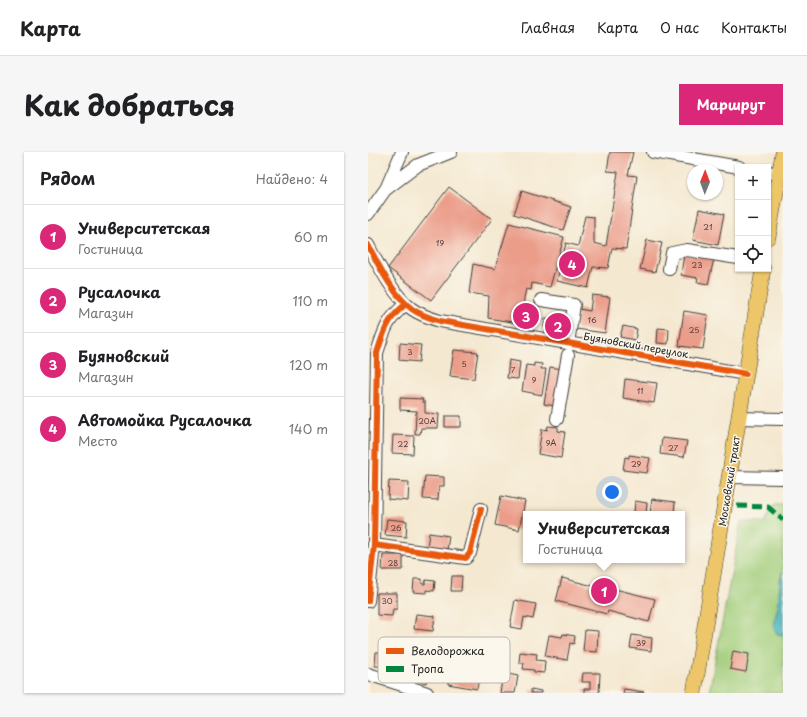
<!DOCTYPE html>
<html lang="ru">
<head>
<meta charset="utf-8">
<style>
  :root { --surface:#fff; --page:#f6f6f6; --text:#202124; --muted:#757577; --line:#e0e0e0; --accent:#db2777 }
  body { margin:0; font-family:"Playpen Sans",sans-serif; background:var(--page); color:var(--text) }
  .controls { position:absolute; right:12px; top:12px; display:grid; overflow:hidden; border-radius:0px; box-shadow:0 1px 3px #0004 }
  .controls button { width:36px; height:36px; display:grid; place-items:center; padding:0; border:0; border-bottom:1px solid var(--line); background:var(--surface); color:var(--text); font:20px sans-serif }
  .compass { position:absolute; left:319px; top:12px; width:36px; height:36px; border-radius:50%; background:var(--surface); box-shadow:0 1px 3px #0004; rotate:1deg }
  .you { position:absolute; left:244px; top:340px; width:14px; height:14px; margin:-10px; border:3px solid #fff; border-radius:50%; background:#1a73e8; box-shadow:0 0 0 6px #1a73e833 }
  .badge { display:grid; place-items:center; width:26px; height:26px; border-radius:50%; background:var(--accent); color:#fff; font-size:13px; font-weight:700 }
  .pin { position:absolute; translate:-50% -50%; border:2px solid #fff; box-shadow:0 1px 4px #0006 }
  .popup { position:absolute; left:155px; top:359px; width:162px; height:52px; box-sizing:border-box; display:grid; place-content:center; border-radius:0px; background:var(--surface); filter:drop-shadow(0 1px 3px #0005); font-size:13px; white-space:nowrap; color:var(--muted) }
  .popup b { font-size:15px; color:var(--text) }
  .popup::after { content:''; position:absolute; left:50%; top:100%; margin-left:-8px; border:8px solid transparent; border-top-color:var(--surface) }
  .list { margin:0; padding:0; list-style:none }
  h2 { display:flex; justify-content:space-between; align-items:center; height:52px; margin:0; padding:0 16px; font-size:17px }
  h2 small { font-size:13px; font-weight:400; color:var(--muted) }
  .list li { display:grid; grid-template-columns:26px 1fr auto; gap:12px; align-items:center; box-sizing:border-box; height:64px; padding:0 16px; border-top:1px solid var(--line) }
  .list b { display:block; font-size:15px; white-space:nowrap }
  .list p { margin:0; font-size:13px; white-space:nowrap; color:var(--muted) }
  .list em { font-size:13px; font-style:normal; color:var(--muted) }
  .icon { flex:none; width:22px; height:22px; fill:none; stroke:currentColor; stroke-width:2; stroke-linecap:round; stroke-linejoin:round }
  .map { position:relative; flex:none; width:415px; height:541px; overflow:hidden; border-radius:0px }
  header { display:flex; align-items:center; gap:24px; box-sizing:border-box; height:56px; padding:0 20px; background:var(--surface); border-bottom:1px solid var(--line) }
  header strong { font-size:19px }
  nav { display:flex; gap:22px; margin-inline-start:auto; font-size:14px }
  .intro { display:flex; align-items:center; justify-content:space-between; box-sizing:border-box; height:96px; padding:0 24px }
  h1 { margin:0; font-size:28px }
  .button { padding:10px 18px; border-radius:0px; background:var(--accent); color:#fff; font-size:14px; font-weight:700 }
  main { display:flex; gap:24px; padding:0 24px }
  aside { flex:1; background:var(--surface); border-radius:0px; box-shadow:0 1px 3px #0004 }
  .map>svg:first-child { display:block }
</style>
</head>
<body>
<header>
<strong>Карта</strong>
<nav><a>Главная</a><a>Карта</a><a>О нас</a><a>Контакты</a></nav>
</header>
<div class="intro"><h1>Как добраться</h1><a class="button">Маршрут</a></div>
<main>
<aside>
<h2>Рядом<small>Найдено: 4</small></h2>
<ul class="list">
<li><span class="badge">1</span><div><b>Университетская</b><p>Гостиница</p></div><em>60 m</em></li>
<li><span class="badge">2</span><div><b>Русалочка</b><p>Магазин</p></div><em>110 m</em></li>
<li><span class="badge">3</span><div><b>Буяновский</b><p>Магазин</p></div><em>120 m</em></li>
<li><span class="badge">4</span><div><b>Автомойка Русалочка</b><p>Место</p></div><em>140 m</em></li>
</ul>
</aside>
<div class="map">
<svg width="415" height="541" viewBox="0 0 415 541">
  <rect width="100%" height="100%" fill="#fbf7ec"/>
  <filter id="ink" filterUnits="userSpaceOnUse"><feTurbulence type="fractalNoise" baseFrequency=".025" numOctaves="2"/><feDisplacementMap in="SourceGraphic" scale="8" xChannelSelector="R" yChannelSelector="G"/><feConvolveMatrix kernelMatrix="1 2 1 2 8 2 1 2 1" color-interpolation-filters="sRGB"/></filter>
  <filter id="wash" filterUnits="userSpaceOnUse"><feTurbulence type="fractalNoise" baseFrequency=".012" numOctaves="4" result="noise"/><feDisplacementMap in="SourceGraphic" scale="16" xChannelSelector="R" yChannelSelector="G"/><feGaussianBlur stdDeviation="0.9" result="paint"/><feColorMatrix in="noise" values="0 0 0 0 0 0 0 0 0 0 0 0 0 0 0 0 0 1.4 0 .05"/><feComposite in="paint" operator="in"/></filter>
  <g filter="url(#wash)">
    <rect width="100%" height="100%" fill="#f4e8d0"/>
    <path fill="#a1cd7a" stroke="#5e744b" d="M406 353H415V418L412 429 410 455 406 470 409 482 415 483V541H341L373 370H397Z"/>
    <path fill="#45b4bf" stroke="#30686e" d="M415 418V483L410 482 406 477V470L410 455 412 429Z"/>
    <g id="blocks">
      <path fill="#eb9d8a" d="M242 0H265L260 23 269 24 258 97 244 96 240 116 225 115 220 136 189 129 198 91 210 94 217 64 226 65V91L238 94 250 20 239 19Z
        M81 35 124 67 63 148 20 116Z
        M154 39 203 55 195 78 146 62Z
        M331 57 356 62 350 93 325 88Z
        M141 71 196 85 182 135 164 131 163 138 158 137 156 146 155 172 120 166 121 144 101 141 105 112 127 117Z
        M279 88 294 91 287 120 272 117Z
        M316 102 346 107 340 132 329 130 330 126 313 123Z
        M224 143 242 145 237 181 208 177 211 157 222 159Z
        M316 159 340 163 335 197 311 194Z
        M177 166 200 169 199 179 176 175Z
        M255 174 269 177 267 188 252 185Z
        M290 176 301 177 300 192 289 191Z
        M32 191 53 193 51 210 31 208Z
        M86 198 110 200 106 227 82 224Z
        M141 208 152 210 150 227 139 226Z
        M166 211 174 212 173 217H178L174 243 154 239 158 213 166 214Z
        M182 215 194 217 187 254 176 252Z
        M257 227 289 231 286 251 255 246Z
        M32 246 55 247 54 250H57V261L71 262 70 276H53L52 282H47L48 261H49V259L32 258Z
        M77 264H93V275H77Z
        M180 274 190 275V279L197 280 193 306 170 302 174 277 179 278Z
        M25 283 46 284 45 302 24 301Z
        M294 286 319 289 316 305 292 302Z
        M261 303 282 306 279 321 255 318 257 305 261 306Z
        M57 324 76 325V334H71L70 348 55 347Z
        M21 329 41 330 40 349 20 347Z
        M133 344 157 349 151 378 127 373Z
        M284 347 307 350 306 362H282Z
        M267 349 279 351 278 362 266 361Z
        M19 367 39 369 38 385 17 383Z
        M61 381 81 384 79 398 59 395Z
        M15 403H35V418H14Z
        M84 424H94L93 439H83Z
        M194 426 229 435 230 430 243 433V436L287 447 281 470 240 459 239 462 188 449Z
        M46 427H54V432H57L58 428 67 429 66 439 58 438V441L45 440Z
        M9 441H29V457H25L24 464 9 463Z
        M147 448 168 452 165 467 156 465 154 477 142 475Z
        M48 462 67 464 65 479 46 477Z
        M217 478 230 479 229 500 215 499Z
        M195 482 207 484 206 492 202 491 199 508 177 504 181 483 194 485Z
        M264 483 284 486 283 499 262 496Z
        M45 488 86 493 83 508 62 506 58 531 39 527Z
        M365 499 381 502 378 520 362 517Z
        M8 500 27 501 26 515 7 514Z
        M152 500 169 502 168 508 177 509 176 521 166 520V518L155 517 156 511H151Z
        M83 512 113 516 109 537 80 532Z
        M135 521 150 524 147 541H132Z
        M215 521H232L231 541H216V537H222V530H214Z
        M163 537 173 539V541H163Z
        M256 537 276 540V541H255Z"/>
    </g>
  </g>
  <g filter="url(#ink)">
    <use href="#blocks" fill-opacity="0" stroke="#3c3b37" stroke-width="1"/>
    <g fill="none" stroke-linecap="round" stroke-linejoin="round">
      <defs>
        <path id="minor" d="M285 0 371 15
          M400 20 411 22
          M18 37 34 0
          M0 62 17 38 50 13 83 0
          M0 93C11 114 25 143 44 157 52 163 62 166 72 169L378 222
          M301 117 304 101 319 98 370 106
          M173 148 206 153 200 191
          M371 266 415 267
          M189 267 200 203
          M361 325 415 326
          M6 393 98 406 102 401 113 357
          M0 449 6 393 9 201C16 179 19 167 38 152
          M0 522 59 541"/>
        <path id="major" d="M400 85 415 1
          M326 541 395 117"/>
      </defs>
      <use href="#minor" stroke="#3c3b37" stroke-width="14"/>
      <use href="#major" stroke="#3c3b37" stroke-width="16"/>
      <use href="#minor" stroke="#fff" stroke-width="12"/>
      <use href="#major" stroke="#ecc669" stroke-width="15"/>
      <path stroke="#00873e" stroke-width="5" stroke-dasharray="10 5" stroke-linecap="butt" d="M369 354 400 355 415 368"/>
      <defs>
        <path id="cycleway" d="M0 93C11 114 25 143 44 157 52 163 62 166 72 169L378 222
          M6 393 98 406 102 401 113 357
          M0 449 6 393 9 201C16 179 19 167 38 152"/>
      </defs>
      <use href="#cycleway" stroke="#fbf7ec" stroke-width="8"/>
      <use href="#cycleway" stroke="#e8590c" stroke-width="6"/>
    </g>
  </g>
  <g text-anchor="middle" stroke-width="3" stroke-linejoin="round" paint-order="stroke">
    <g font-size="8" fill="#503c38">
      <text x="340" y="78">21</text>
      <text x="72" y="94">19</text>
      <text x="329" y="116">23</text>
      <text x="224" y="171">16</text>
      <text x="326" y="181">25</text>
      <text x="42" y="203">3</text>
      <text x="96" y="215">5</text>
      <text x="145" y="221">7</text>
      <text x="166" y="231">9</text>
      <text x="272" y="242">11</text>
      <text x="59" y="272">20А</text>
      <text x="183" y="294">9А</text>
      <text x="35" y="295">22</text>
      <text x="305" y="299">27</text>
      <text x="268" y="315">29</text>
      <text x="28" y="379">26</text>
      <text x="25" y="414">28</text>
      <text x="19" y="452">30</text>
      <text x="273" y="494">39</text>
    </g>
    <g font-size="10" fill="#1c1c1c" stroke="#fbf7ec">
      <text transform="translate(268 193) rotate(10)" y="4">Буяновский переулок</text>
      <text transform="translate(361 329) rotate(-81)" y="4">Московский тракт</text>
    </g>
  </g>
  <rect x="10" y="485" width="132" height="46" rx="6" fill="#fbf7ec" stroke="#b8b5ae" stroke-width="1"/>
  <rect x="18" y="496" width="18" height="6" fill="#e8590c"/>
  <rect x="18" y="514" width="18" height="6" fill="#00873e"/>
  <g font-size="11" fill="#1c1c1c">
    <text x="43" y="503">Велодорожка</text>
    <text x="43" y="521">Тропа</text>
  </g>
</svg>
<div class="controls">
<button>+</button>
<button>−</button>
<button><svg class="icon" aria-label="locate" viewBox="0 0 24 24"><circle cx="12" cy="12" r="6"/><path d="M12 2v4M12 18v4M2 12h4M18 12h4"/></svg></button>
</div>
<svg class="compass" viewBox="-18 -18 36 36"><path d="M0-13l5 13h-10z" fill="#e53935"/><path d="M0 13l5-13h-10z" fill="#757577"/></svg>
<div class="you"></div>
<div class="pin badge" style="left:236px;top:439px">1</div>
<div class="popup"><b>Университетская</b>Гостиница</div>
<div class="pin badge" style="left:190px;top:174px">2</div>
<div class="pin badge" style="left:158px;top:164px">3</div>
<div class="pin badge" style="left:204px;top:112px">4</div>
</div>
</main>
</body>
</html>
